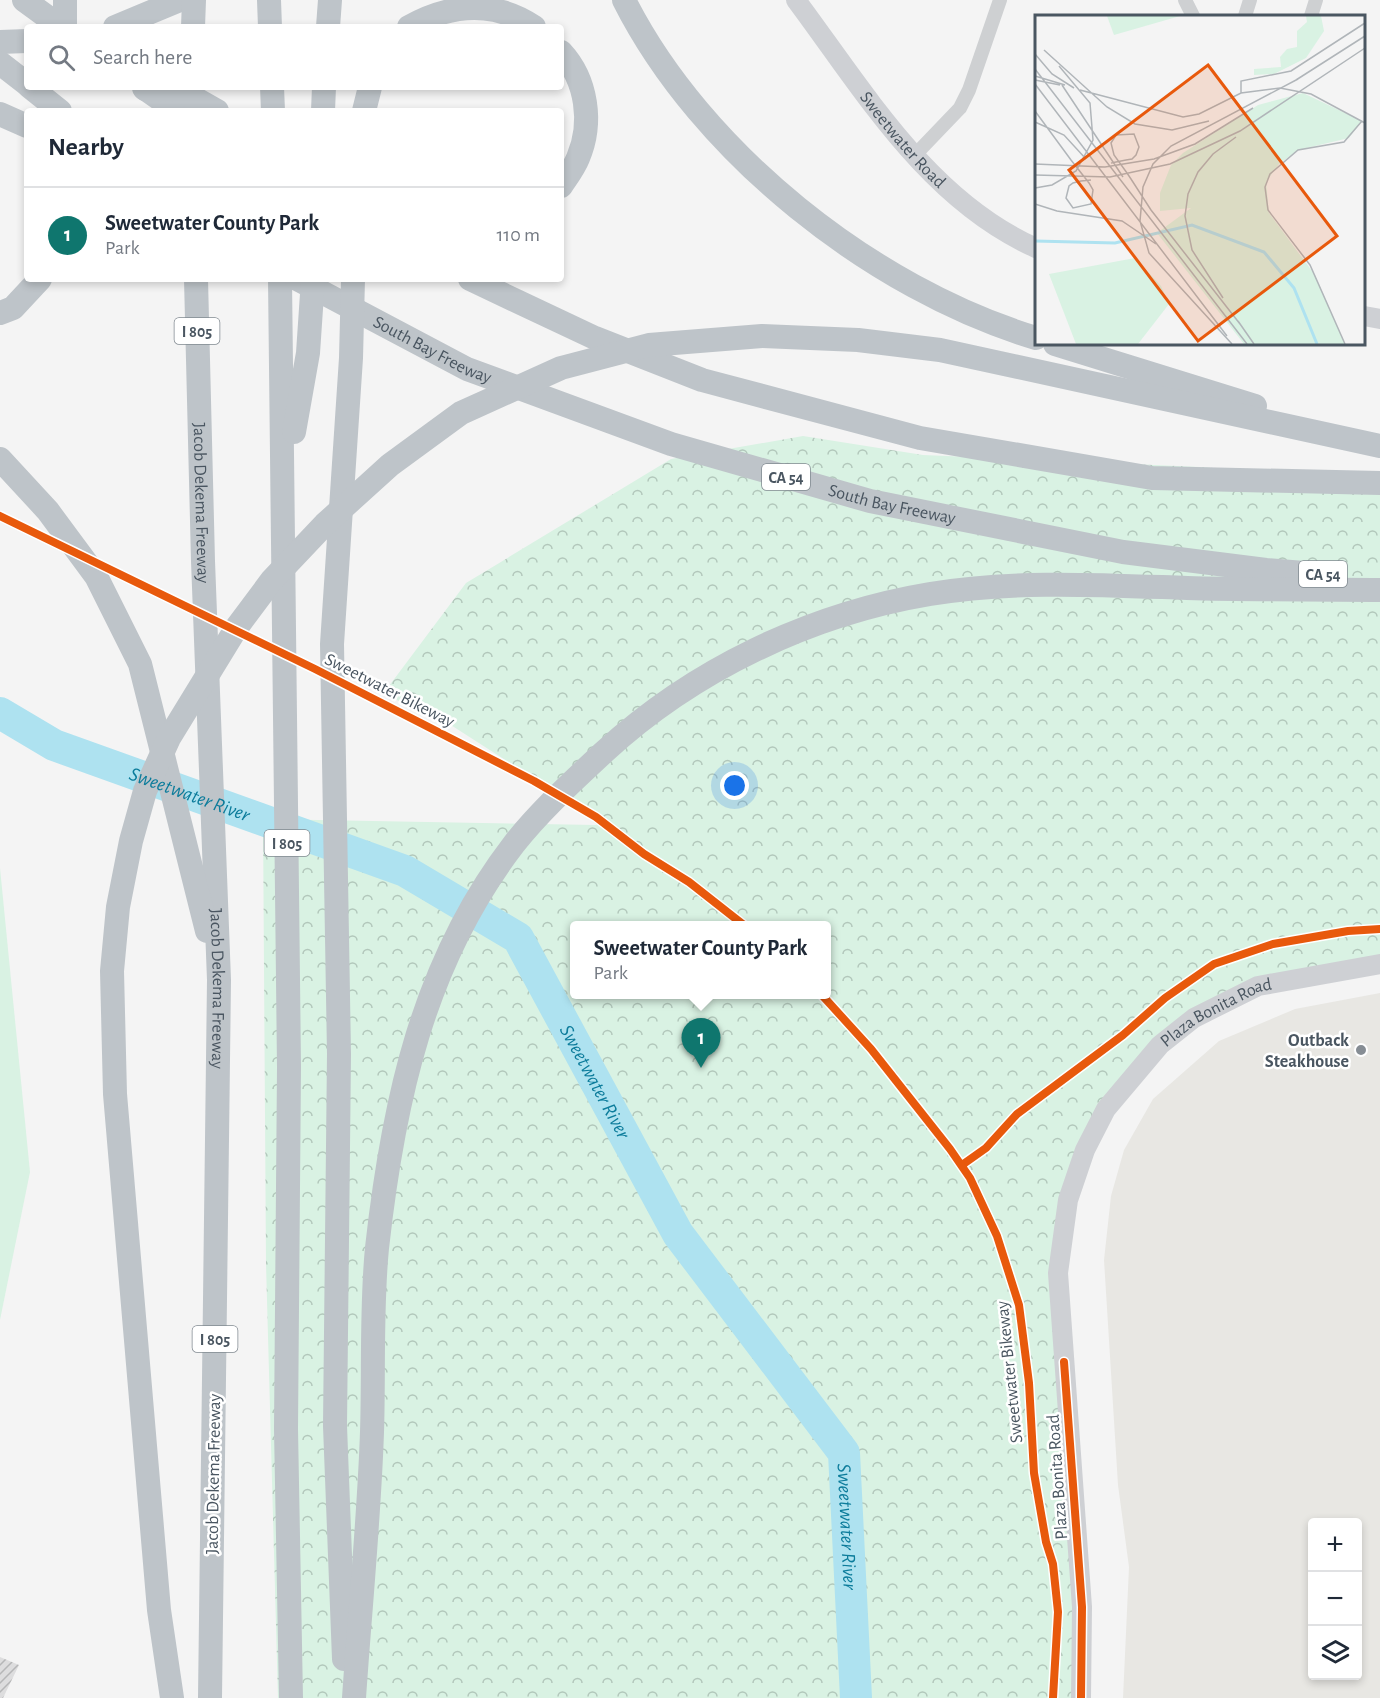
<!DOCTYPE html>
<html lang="en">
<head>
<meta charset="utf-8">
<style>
  :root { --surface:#fff; --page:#f6f6f7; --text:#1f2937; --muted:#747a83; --line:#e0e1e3; --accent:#0f766e }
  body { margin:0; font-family:"Alegreya Sans",sans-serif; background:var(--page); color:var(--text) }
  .controls { position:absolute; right:18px; bottom:18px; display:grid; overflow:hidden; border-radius:6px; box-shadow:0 3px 9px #0003 }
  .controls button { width:54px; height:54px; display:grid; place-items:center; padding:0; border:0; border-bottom:2px solid var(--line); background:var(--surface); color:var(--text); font:30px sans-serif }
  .you { position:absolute; left:735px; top:786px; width:21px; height:21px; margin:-15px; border:4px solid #fff; border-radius:50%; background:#1a73e8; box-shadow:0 0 0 9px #1a73e833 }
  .badge { display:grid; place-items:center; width:39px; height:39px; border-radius:50%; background:var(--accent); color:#fff; font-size:20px; font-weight:700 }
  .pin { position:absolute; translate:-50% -50px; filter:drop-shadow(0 2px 3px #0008) }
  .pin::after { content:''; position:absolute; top:32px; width:21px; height:18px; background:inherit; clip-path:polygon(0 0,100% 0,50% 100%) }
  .popup { position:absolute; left:570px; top:921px; width:261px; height:78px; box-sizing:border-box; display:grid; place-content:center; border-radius:6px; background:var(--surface); filter:drop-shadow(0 2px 4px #0005); font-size:20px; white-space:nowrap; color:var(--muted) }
  .popup b { font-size:22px; color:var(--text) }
  .popup::after { content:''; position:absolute; left:50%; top:100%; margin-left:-12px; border:12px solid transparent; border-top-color:var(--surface) }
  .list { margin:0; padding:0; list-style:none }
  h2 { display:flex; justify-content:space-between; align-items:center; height:78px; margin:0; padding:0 24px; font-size:26px }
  h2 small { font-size:20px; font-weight:400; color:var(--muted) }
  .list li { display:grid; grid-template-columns:39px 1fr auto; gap:18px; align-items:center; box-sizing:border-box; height:96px; padding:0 24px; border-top:2px solid var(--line) }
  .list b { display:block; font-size:22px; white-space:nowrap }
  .list p { margin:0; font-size:20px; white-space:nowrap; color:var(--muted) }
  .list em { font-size:20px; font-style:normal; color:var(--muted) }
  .icon { flex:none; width:33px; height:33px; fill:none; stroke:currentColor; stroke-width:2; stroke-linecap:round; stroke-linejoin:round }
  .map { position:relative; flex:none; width:1380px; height:1698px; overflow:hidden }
  .search { position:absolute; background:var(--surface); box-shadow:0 3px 9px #0003; left:24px; top:24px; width:540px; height:66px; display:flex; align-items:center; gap:15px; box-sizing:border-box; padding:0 21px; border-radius:6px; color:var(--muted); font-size:22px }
  .panel { position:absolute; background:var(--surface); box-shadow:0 3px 9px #0003; left:24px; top:108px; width:540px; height:174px; border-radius:6px }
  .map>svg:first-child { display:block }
</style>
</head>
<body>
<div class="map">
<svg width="1380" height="1698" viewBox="0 0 1380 1698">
  <defs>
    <pattern id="park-crowns" width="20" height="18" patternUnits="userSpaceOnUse" patternTransform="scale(1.5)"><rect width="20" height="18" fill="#d9f2e3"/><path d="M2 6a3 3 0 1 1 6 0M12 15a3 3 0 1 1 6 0" fill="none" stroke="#b2c7bb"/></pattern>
    <pattern id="building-hatch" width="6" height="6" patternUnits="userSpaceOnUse" patternTransform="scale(1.5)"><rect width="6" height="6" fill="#ddddde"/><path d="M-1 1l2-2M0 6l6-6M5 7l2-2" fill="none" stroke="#b5b6b7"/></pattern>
  </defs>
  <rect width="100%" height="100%" fill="#f4f4f4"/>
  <path fill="#e8e7e3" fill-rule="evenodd" d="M1380 993V1698H1123L1129 1567 1118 1485 1104 1260 1111 1196 1124 1150 1153 1099 1219 1041 1295 1009ZM1312 1522H1358V1676H1312Z"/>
  <path fill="#d9f2e3" d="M0 868 30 1172 0 1320Z"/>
  <path fill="url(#park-crowns)" fill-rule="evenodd" d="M803 436 923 455 1200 467 1380 481V964L1222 1002 1120 1089 1064 1223 1081 1698H278L266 1264 263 819 597 825 568 800 443 720 383 694 466 583 671 459ZM575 926H827V994H575Z"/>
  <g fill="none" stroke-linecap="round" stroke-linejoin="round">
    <path stroke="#aee2f0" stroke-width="32" id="s1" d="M0 713 54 745 405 871 518 938 678 1234 844 1453 856 1698"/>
  </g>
  <path fill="url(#building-hatch)" d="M0 1657 19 1665 3 1698H0Z"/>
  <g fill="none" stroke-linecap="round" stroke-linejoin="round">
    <path stroke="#ced0d2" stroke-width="14" d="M1185 0 1193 16
      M1245 16 1250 0
      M1311 16 1316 0
      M914 156 960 108 969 90 1000 0"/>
    <g stroke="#ced0d4" stroke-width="20">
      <path id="s2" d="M796 0C864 91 928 200 1036 248"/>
      <path d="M1364 316 1380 319"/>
      <path id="s3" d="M1081 1698 1082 1607 1058 1273 1068 1200 1085 1150 1106 1109 1160 1045 1194 1018 1258 986 1380 964"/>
    </g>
    <g stroke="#bec4c9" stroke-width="24">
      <path d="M24 0 61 27"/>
      <path d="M65 0V27"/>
      <path d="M269 0 270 27"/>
      <path d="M624 0C701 153 873 289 1036 338"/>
      <path d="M115 27 180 0"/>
      <path d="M193 27 194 0"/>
      <path d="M328 27 330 0"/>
      <path d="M409 27C450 4 494 0 534 27"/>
      <path d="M0 42 27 41"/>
      <path d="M561 52C587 80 593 123 578 158 574 168 567 177 561 186"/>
      <path d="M0 63 27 84"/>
      <path d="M30 87 60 111"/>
      <path d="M272 87 273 111"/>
      <path d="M144 88 177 111"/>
      <path d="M145 89 180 90 217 111"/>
      <path d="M323 111 324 87"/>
      <path d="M364 111 370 87"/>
      <path d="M0 114 27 126"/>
      <path id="s4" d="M196 279 203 561 219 980 210 1698"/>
      <path d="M280 279 289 1067 286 1429 291 1698"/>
      <path id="s5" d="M297 279 467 369 671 444 870 501 1123 552 1266 570 1330 575"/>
      <path d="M470 279 595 338 702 380 920 438 1152 478 1380 483"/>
      <path d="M0 313 13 308 40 279"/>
      <path d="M1055 344 1255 406"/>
      <path d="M294 432 308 353 313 279"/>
      <path d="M0 459 48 511 96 576 140 664 207 931"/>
      <path d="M344 1659 335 1426 339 1054 332 644 351 358 353 279"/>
      <path d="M172 1698 159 1610 115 1094 112 971 118 907 131 841 145 791 169 738 237 627 272 580 325 524 390 465 461 413 561 368 649 345 762 336 858 340 940 350 1380 446"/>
      <path d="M354 1698C360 1609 369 1521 372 1432 374 1371 371 1309 377 1248 393 1103 423 962 514 844 540 811 573 781 604 752 693 670 810 614 930 594 1015 580 1101 585 1187 588 1251 590 1316 589 1380 590"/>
    </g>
    <defs>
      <path id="cycleway" d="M0 516 315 669 534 781 596 817 644 854 689 882 745 926
        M821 994 871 1049 950 1149 970 1178 997 1236 1019 1305 1029 1383 1034 1473 1046 1542 1053 1564 1058 1612 1053 1698
        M962 1165 986 1148 1017 1114 1123 1035 1165 998 1214 964 1273 944 1348 931 1380 929
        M1064 1362 1082 1607 1081 1698"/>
    </defs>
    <use href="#cycleway" stroke="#fff" stroke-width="11"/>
    <use href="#cycleway" stroke="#e8590c" stroke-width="8"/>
  </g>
  <circle fill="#868d94" stroke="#fff" stroke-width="2" cx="1361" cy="1050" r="6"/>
  <g text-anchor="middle" stroke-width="5" stroke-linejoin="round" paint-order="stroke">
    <g fill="#fff" stroke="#808990" stroke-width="1.5">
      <rect x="174.5" y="318" width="45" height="26" rx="4.5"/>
      <rect x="762" y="464" width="48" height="26" rx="4.5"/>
      <rect x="1299" y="561" width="48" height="26" rx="4.5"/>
      <rect x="264.5" y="830" width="45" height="26" rx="4.5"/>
      <rect x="192.5" y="1326" width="45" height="26" rx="4.5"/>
    </g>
    <g font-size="16" font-weight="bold" fill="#4a5661">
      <text x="197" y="337">I 805</text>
      <text x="786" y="483">CA 54</text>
      <text x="1323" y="580">CA 54</text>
      <text x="287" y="849">I 805</text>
      <text x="215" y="1345">I 805</text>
    </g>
    <g font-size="18" fill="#4a5661" stroke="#fff">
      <text dy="6" stroke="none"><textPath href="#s2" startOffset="176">Sweetwater Road</textPath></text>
      <text dy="6" stroke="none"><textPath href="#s5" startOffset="153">South Bay Freeway</textPath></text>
      <text dy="6" stroke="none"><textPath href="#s4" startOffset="224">Jacob Dekema Freeway</textPath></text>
      <text dy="6" stroke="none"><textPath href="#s5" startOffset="639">South Bay Freeway</textPath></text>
      <text transform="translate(390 690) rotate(27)" y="6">Sweetwater Bikeway</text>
      <text dy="6" stroke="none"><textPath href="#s4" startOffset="710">Jacob Dekema Freeway</textPath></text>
      <text dy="6" stroke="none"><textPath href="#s3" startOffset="748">Plaza Bonita Road</textPath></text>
      <text transform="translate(1009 1372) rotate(-96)" y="6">Sweetwater Bikeway</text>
      <text transform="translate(213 1474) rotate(-89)" y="6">Jacob Dekema Freeway</text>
      <text transform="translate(1057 1477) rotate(-94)" y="6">Plaza Bonita Road</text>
    </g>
    <g font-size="18" font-weight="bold" fill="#4a5661" stroke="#fff" text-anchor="end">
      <text x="1349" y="1046">Outback<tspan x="1349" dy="21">Steakhouse</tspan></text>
    </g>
    <g font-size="20" font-style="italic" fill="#0c7c9b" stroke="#fff">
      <text dy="7" stroke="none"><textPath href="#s1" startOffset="207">Sweetwater River</textPath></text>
      <text dy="7" stroke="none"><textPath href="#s1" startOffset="730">Sweetwater River</textPath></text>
      <text dy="7" stroke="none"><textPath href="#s1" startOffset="1252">Sweetwater River</textPath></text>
    </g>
  </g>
  <g transform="translate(1035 15)">
    <rect width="330" height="330" fill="#f4f4f4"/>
    <path d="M271 1H286L289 16 271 43 239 59 219 60V54L246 52 245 42 252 34 262 32V16L272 7ZM100 243 126 271 134 289 103 329H41L14 259Z" fill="#d9f2e3"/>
    <path d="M72 1H145L79 20Z" fill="#d9f2e3"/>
    <path d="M268 78 327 106 314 123 263 135 244 149 231 167 234 198 280 260 310 329H209L122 218 156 193 125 196V178L136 150 148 138 223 90Z" fill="#d9f2e3"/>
    <path fill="none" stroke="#aee2f0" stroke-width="3" d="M0 226 80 228 157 210 229 237 259 273 282 329"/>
    <path fill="none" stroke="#b0b5b9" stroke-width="1.5" d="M9 35 72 92 100 109 137 115 174 106M0 39 17 59 39 73M0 54 212 329M0 61 30 70M0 65 25 70M261 65 330 21M0 69 192 321M27 70 88 162M45 75 148 102 164 99 206 78 245 73 276 79 330 108M206 78V66L256 56 330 8M0 96 36 145 54 168 58 175 56 189 38 193 31 183 34 171 38 168 46 166 56 165M0 107 29 120 51 144M76 148 91 145 97 144 101 140 104 132 99 119 81 120 76 128 79 140 92 158 96 164 116 195 205 309M0 149 70 152 119 144 160 129 218 93M0 160 75 162 135 149 205 116 330 33M0 173 17 170 41 156 58 125 55 88 24 51M0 189 22 196 87 206 121 229M188 283 157 235 150 201 153 179 163 157 178 139 201 122M203 306 219 329M197 329 114 238 105 206 108 172 118 149 136 131 263 64M310 329 275 250 233 195 230 172 235 159 263 135 309 127 327 106"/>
    <path fill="#e8590c" fill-opacity="0.15" stroke="#e8590c" stroke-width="3" d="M173 50 302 221 163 326 34 155Z"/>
    <rect width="330" height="330" fill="none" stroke="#4a5661" stroke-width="3"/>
  </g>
</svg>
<div class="controls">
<button>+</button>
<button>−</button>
<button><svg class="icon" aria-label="layers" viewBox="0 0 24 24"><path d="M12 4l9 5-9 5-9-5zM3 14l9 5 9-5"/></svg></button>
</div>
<div class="you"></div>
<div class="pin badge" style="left:701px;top:1068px">1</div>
<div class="popup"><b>Sweetwater County Park</b>Park</div>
<div class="search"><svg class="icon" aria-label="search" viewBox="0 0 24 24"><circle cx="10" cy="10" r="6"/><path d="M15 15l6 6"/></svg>Search here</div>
<section class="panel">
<h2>Nearby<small></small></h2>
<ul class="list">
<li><span class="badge">1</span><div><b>Sweetwater County Park</b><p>Park</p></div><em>110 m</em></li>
</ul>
</section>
</div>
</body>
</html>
